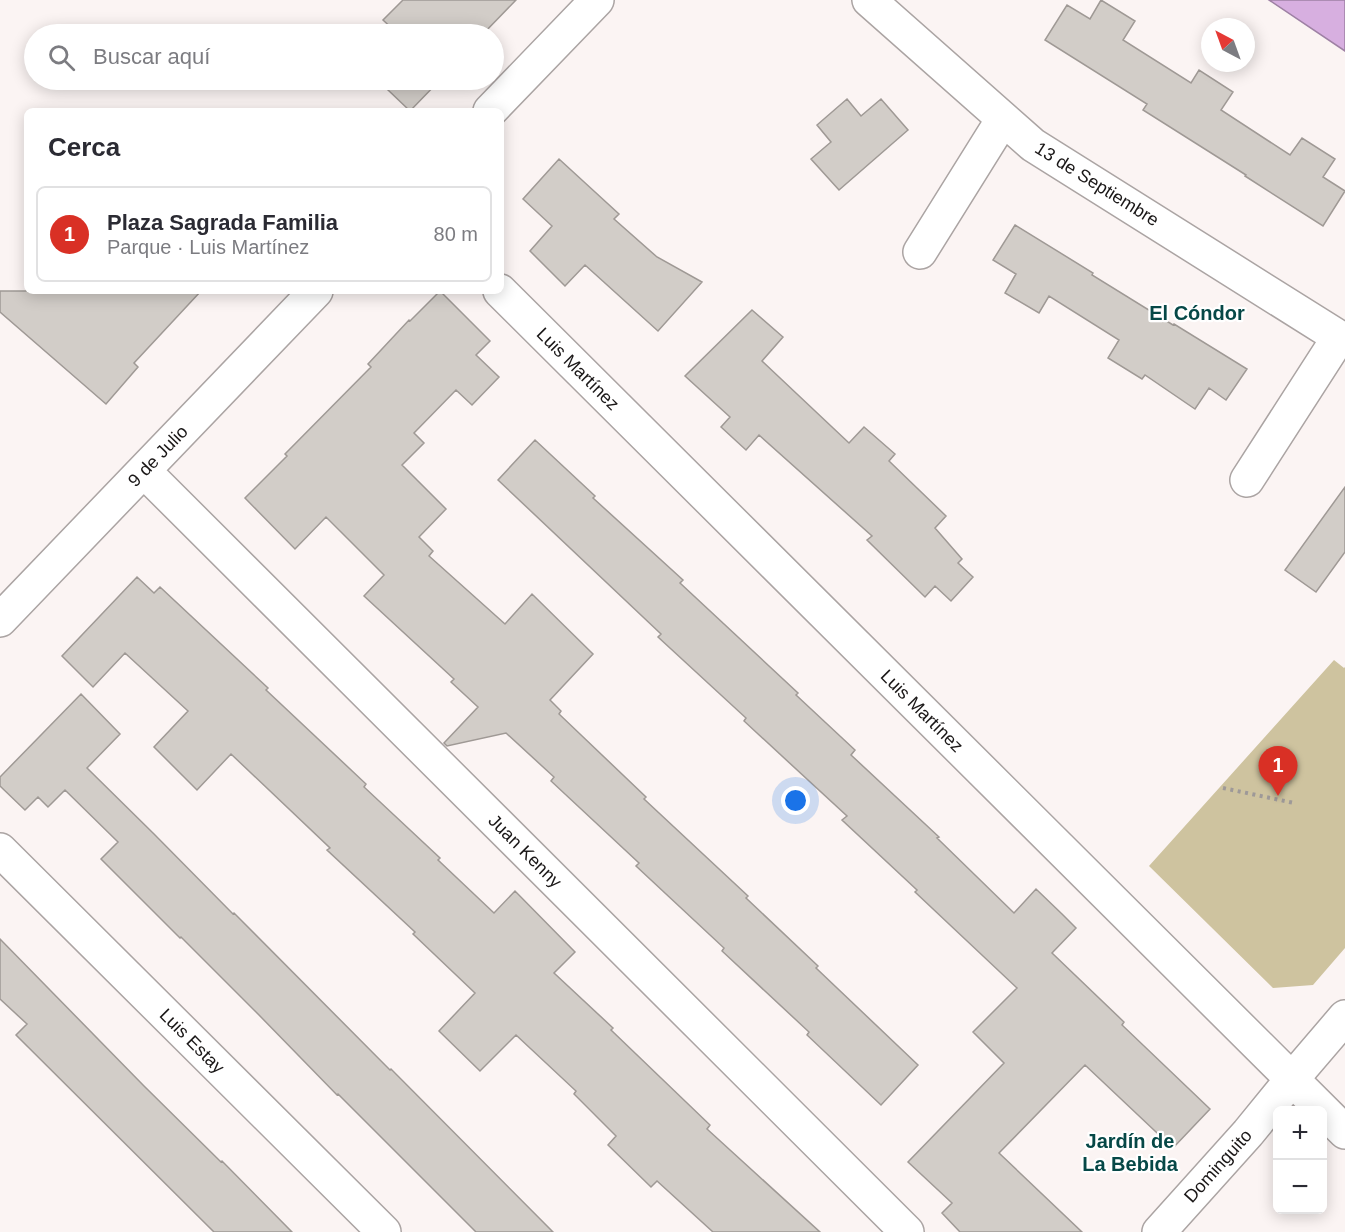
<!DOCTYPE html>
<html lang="es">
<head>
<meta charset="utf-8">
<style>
  :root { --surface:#fff; --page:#f7f7f7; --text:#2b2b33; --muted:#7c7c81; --line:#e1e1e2; --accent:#d93025 }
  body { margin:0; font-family:Helvetica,sans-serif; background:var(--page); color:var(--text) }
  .controls { position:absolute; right:18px; bottom:18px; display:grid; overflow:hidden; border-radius:9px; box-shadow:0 3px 15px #0003 }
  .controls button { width:54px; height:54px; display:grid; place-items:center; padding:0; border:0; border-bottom:2px solid var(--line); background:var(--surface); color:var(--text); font:30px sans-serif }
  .compass { position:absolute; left:1201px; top:18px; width:54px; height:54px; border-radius:50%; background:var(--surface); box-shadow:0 3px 15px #0003; rotate:319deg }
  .you { position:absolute; left:796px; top:801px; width:21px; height:21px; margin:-15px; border:4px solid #fff; border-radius:50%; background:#1a73e8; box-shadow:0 0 0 9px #1a73e833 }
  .badge { display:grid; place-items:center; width:39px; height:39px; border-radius:50%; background:var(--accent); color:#fff; font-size:20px; font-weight:700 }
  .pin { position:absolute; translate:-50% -50px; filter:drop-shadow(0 2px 3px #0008) }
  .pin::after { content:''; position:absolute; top:32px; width:21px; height:18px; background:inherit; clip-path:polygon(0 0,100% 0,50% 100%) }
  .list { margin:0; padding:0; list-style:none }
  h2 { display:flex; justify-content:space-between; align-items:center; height:78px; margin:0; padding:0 24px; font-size:26px }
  h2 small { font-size:20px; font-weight:400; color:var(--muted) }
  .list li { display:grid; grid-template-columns:39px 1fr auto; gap:18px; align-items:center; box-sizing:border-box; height:96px; margin:0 12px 12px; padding:0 12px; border:2px solid var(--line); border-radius:9px }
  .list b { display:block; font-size:22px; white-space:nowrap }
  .list p { margin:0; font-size:20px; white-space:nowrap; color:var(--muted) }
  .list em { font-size:20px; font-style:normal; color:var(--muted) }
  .icon { flex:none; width:33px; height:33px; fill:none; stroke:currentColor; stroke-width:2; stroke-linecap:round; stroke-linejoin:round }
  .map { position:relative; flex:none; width:1345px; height:1232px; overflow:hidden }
  .search { position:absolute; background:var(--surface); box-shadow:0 3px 15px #0003; left:24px; top:24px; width:480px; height:66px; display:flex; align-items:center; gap:15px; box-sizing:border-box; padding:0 21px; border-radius:33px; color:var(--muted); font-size:22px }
  .panel { position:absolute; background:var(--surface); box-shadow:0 3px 15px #0003; left:24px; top:108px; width:480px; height:186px; border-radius:9px }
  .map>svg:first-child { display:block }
</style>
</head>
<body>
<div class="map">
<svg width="1345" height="1232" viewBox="0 0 1345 1232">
  <rect width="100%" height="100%" fill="#fbf4f3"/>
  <path fill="#cec39f" d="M1334 660 1344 668 1345 667V948L1313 985 1273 988 1149 866Z"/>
  <path fill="#d7afe0" stroke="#9e81a4" stroke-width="1.5" d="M1269 0H1345V51Z"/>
  <path fill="#d2cdc8" stroke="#9f9995" stroke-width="1.5" d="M403 0H516L483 34H398L383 20Z
    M1101 0 1135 21 1123 40 1191 83 1199 70 1233 92 1221 110 1290 155 1302 138 1335 159 1323 177 1345 191 1323 226 1245 176 1246 175 1143 110 1147 104 1045 40 1067 5 1090 19Z
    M397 80H440L410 111 387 89Z
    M847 99 861 116 881 99 908 130 839 190 811 159 831 142 817 125Z
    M559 159 619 214 614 219 657 257 702 282 658 331 585 265 565 286 530 251 552 226 523 199Z
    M1015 225 1093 273 1092 275 1173 325 1174 324 1247 369 1226 400 1209 388 1195 409 1145 375 1142 379 1108 358 1119 340 1049 296 1039 313 1005 293 1016 274 993 260Z
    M0 291H201L134 363 138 367 106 404 0 312Z
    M440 291 490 341 476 355 499 377 472 405 456 390 414 433 424 443 402 465 446 509 419 537 433 551 429 556 505 624 532 594 593 654 550 700 561 711 559 714 646 797 644 799 748 896 746 898 818 966 816 968 918 1065 881 1105 807 1035 809 1032 722 951 724 948 636 866 639 863 551 781 554 777 506 733 447 746 444 743 478 707 451 682 454 679 364 596 384 575 326 517 295 549 245 498 287 456 285 454 371 367 368 364 409 320 410 321Z
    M752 310 783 337 762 361 849 443 864 427 895 454 889 461 946 516 935 528 962 559 958 563 973 577 951 601 935 586 925 597 867 540 872 536 759 435 746 450 721 427 730 417 685 376Z
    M535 440 595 496 593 498 683 580 680 583 798 693 796 695 855 750 851 755 939 837 937 838 1014 913 1036 889 1062 914 1076 928 1052 953 1124 1022 1122 1025 1210 1109 1173 1148 1085 1065 999 1153 1082 1232H960L942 1213 952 1203 908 1162 1004 1063 973 1032 1017 988 915 892 917 890 842 820 847 816 744 721 746 718 658 637 661 634 498 480Z
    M1345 487V552L1316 592 1285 570Z
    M137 577 154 593 160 587 268 688 266 690 366 784 364 787 440 858 438 860 494 913 515 891 575 952 554 973 613 1028 611 1030 710 1125 707 1129 820 1232H713L657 1181 651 1187 608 1145 616 1136 574 1094 576 1091 516 1035 480 1071 439 1031 475 993 413 934 415 932 327 850 330 848 231 754 197 790 154 747 188 711 125 653 93 687 62 656Z
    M81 694 120 734 87 768 154 834 233 914 234 913 390 1070 391 1069 553 1232H476L338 1094 337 1095 259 1015 181 937 180 938 101 859 118 842 65 790 48 807 38 797 25 810 0 786V777Z
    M0 939 144 1086 221 1162 222 1161 292 1232H214L16 1035 27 1024 0 999Z"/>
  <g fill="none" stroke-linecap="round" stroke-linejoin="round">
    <defs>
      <path id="minor" d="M869 0 1033 145 1345 341
        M490 111 597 0
        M920 252 1003 119
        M500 291 1345 1132
        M144 471 907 1232
        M1247 480 1339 337
        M0 620 316 291
        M0 850 384 1232
        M1159 1232 1248 1133 1292 1079 1345 1017"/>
    </defs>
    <use href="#minor" stroke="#aba4a3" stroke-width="36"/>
    <path stroke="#9e9998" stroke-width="4" stroke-dasharray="3 4.5" stroke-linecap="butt" d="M1223 788 1294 803"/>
    <use href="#minor" stroke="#fff" stroke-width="33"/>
  </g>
  <g text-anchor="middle" stroke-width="4.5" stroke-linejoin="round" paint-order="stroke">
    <g font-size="18" fill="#1a1717" stroke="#fff">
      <text transform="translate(1097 184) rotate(32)" y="6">13 de Septiembre</text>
      <text transform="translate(578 369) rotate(45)" y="6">Luis Martínez</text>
      <text transform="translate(158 456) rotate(-46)" y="6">9 de Julio</text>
      <text transform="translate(922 711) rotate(45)" y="6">Luis Martínez</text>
      <text transform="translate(525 851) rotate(45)" y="6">Juan Kenny</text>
      <text transform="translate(192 1041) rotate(45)" y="6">Luis Estay</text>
      <text transform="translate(1218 1166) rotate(-48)" y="6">Dominguito</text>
    </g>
    <g font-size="20" font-weight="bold" fill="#064847" stroke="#fff">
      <text x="1197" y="320">El Cóndor</text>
      <text x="1130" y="1148">Jardín de<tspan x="1130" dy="23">La Bebida</tspan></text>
    </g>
  </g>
</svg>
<div class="controls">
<button>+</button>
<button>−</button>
</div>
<svg class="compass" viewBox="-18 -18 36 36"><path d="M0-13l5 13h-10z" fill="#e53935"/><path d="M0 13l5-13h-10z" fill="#7c7c81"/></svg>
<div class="you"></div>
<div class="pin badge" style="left:1278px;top:796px">1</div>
<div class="search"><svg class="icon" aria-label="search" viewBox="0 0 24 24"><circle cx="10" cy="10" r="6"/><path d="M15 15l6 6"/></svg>Buscar aquí</div>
<section class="panel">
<h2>Cerca<small></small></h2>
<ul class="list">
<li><span class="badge">1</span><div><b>Plaza Sagrada Familia</b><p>Parque · Luis Martínez</p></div><em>80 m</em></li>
</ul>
</section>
</div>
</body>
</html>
